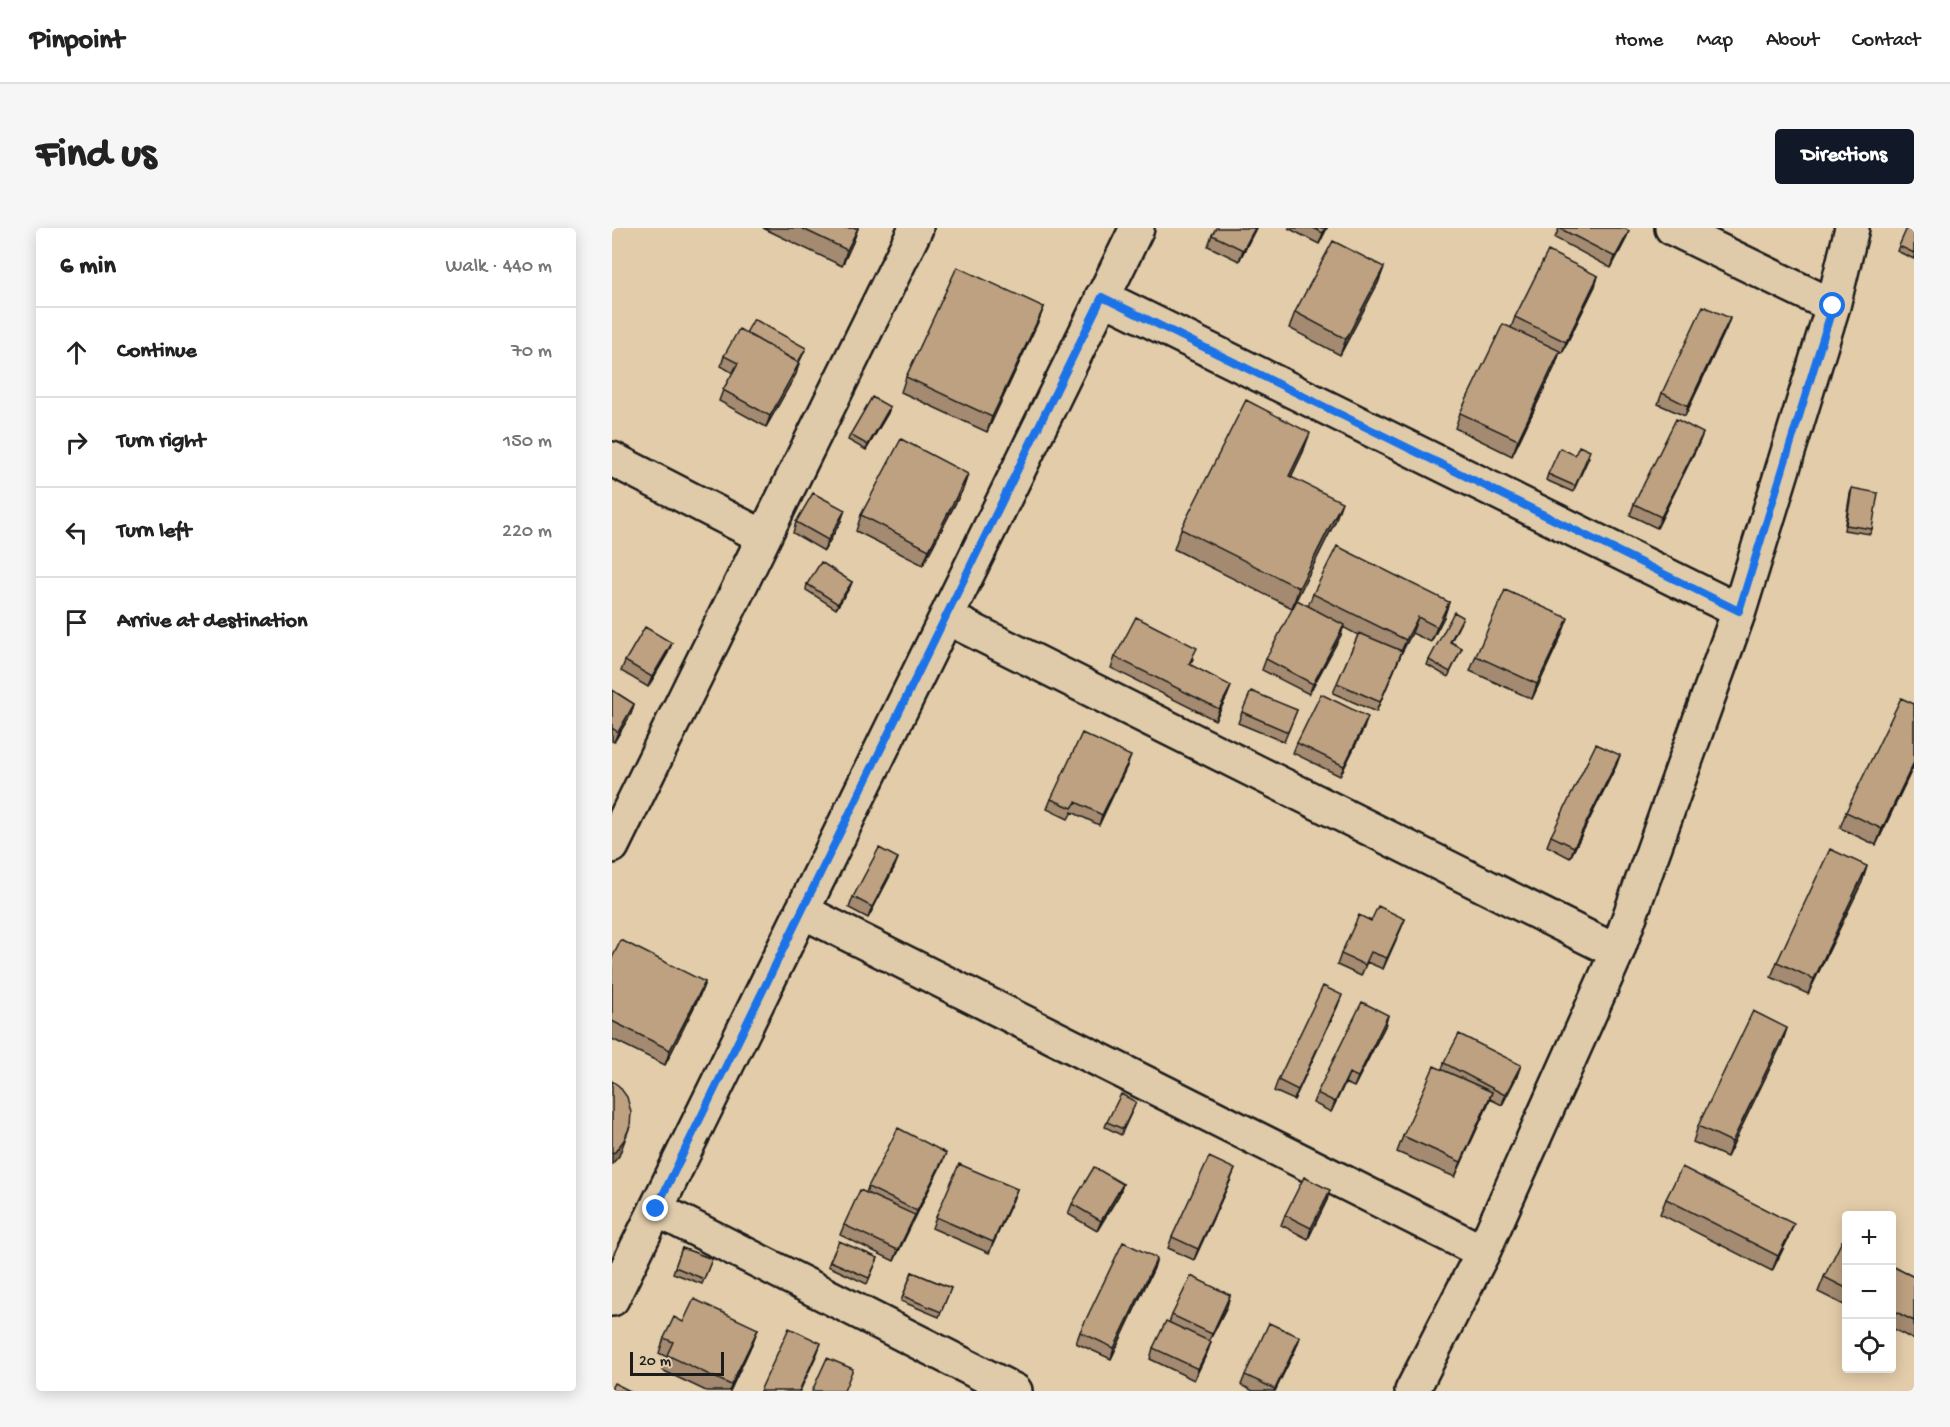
<!DOCTYPE html>
<html lang="en">
<head>
<meta charset="utf-8">
<style>
  :root { --surface:#fff; --page:#f6f6f6; --text:#222; --muted:#767676; --line:#e0e0e0; --accent:#111827 }
  body { margin:0; font-family:"Gochi Hand",sans-serif; background:var(--page); color:var(--text) }
  .controls { position:absolute; right:18px; bottom:18px; display:grid; overflow:hidden; border-radius:6px; box-shadow:0 3px 15px #0003 }
  .controls button { width:54px; height:54px; display:grid; place-items:center; padding:0; border:0; border-bottom:2px solid var(--line); background:var(--surface); color:var(--text); font:30px sans-serif }
  .scale { position:absolute; left:18px; bottom:15px; width:94px; box-sizing:border-box; padding-left:6px; border:3px solid #1c1c1c; border-top:0; font-size:16px; line-height:21px; white-space:nowrap; color:#1c1c1c; -webkit-text-stroke:4px #dfcbaa; paint-order:stroke }
  .stop { position:absolute; width:18px; height:18px; margin:-14px; border:4px solid #1a73e8; border-radius:50%; background:#fff }
  .stop.end { background:#1a73e8; border-color:#fff; box-shadow:0 2px 6px #0008 }
  .list { margin:0; padding:0; list-style:none }
  h2 { display:flex; justify-content:space-between; align-items:center; height:78px; margin:0; padding:0 24px; font-size:26px }
  h2 small { font-size:20px; font-weight:400; color:var(--muted) }
  .list li { display:grid; grid-template-columns:39px 1fr auto; gap:18px; align-items:center; box-sizing:border-box; height:90px; padding:0 24px; border-top:2px solid var(--line) }
  .list b { display:block; font-size:22px; white-space:nowrap }
  .list em { font-size:20px; font-style:normal; color:var(--muted) }
  .icon { flex:none; width:33px; height:33px; fill:none; stroke:currentColor; stroke-width:2; stroke-linecap:round; stroke-linejoin:round }
  .map { position:relative; flex:none; width:1302px; height:1163px; overflow:hidden; border-radius:6px }
  header { display:flex; align-items:center; gap:36px; box-sizing:border-box; height:84px; padding:0 30px; background:var(--surface); border-bottom:2px solid var(--line) }
  header strong { font-size:28px }
  nav { display:flex; gap:33px; margin-inline-start:auto; font-size:21px }
  .intro { display:flex; align-items:center; justify-content:space-between; box-sizing:border-box; height:144px; padding:0 36px }
  h1 { margin:0; font-size:42px }
  .button { padding:15px 27px; border-radius:6px; background:var(--accent); color:#fff; font-size:21px; font-weight:700 }
  main { display:flex; gap:36px; padding:0 36px }
  aside { flex:1; background:var(--surface); border-radius:6px; box-shadow:0 3px 15px #0003 }
  .map>svg:first-child { display:block }
</style>
</head>
<body>
<header>
<strong>Pinpoint</strong>
<nav><a>Home</a><a>Map</a><a>About</a><a>Contact</a></nav>
</header>
<div class="intro"><h1>Find us</h1><a class="button">Directions</a></div>
<main>
<aside>
<h2>6 min<small>Walk · 440 m</small></h2>
<ul class="list">
<li><svg class="icon" aria-label="ahead" viewBox="0 0 24 24"><path d="M12 20V5M6 11l6-6 6 6"/></svg><div><b>Continue</b></div><em>70 m</em></li>
<li><svg class="icon" aria-label="right" viewBox="0 0 24 24"><path d="M7 20v-9h11M14 6l5 5-5 5"/></svg><div><b>Turn right</b></div><em>150 m</em></li>
<li><svg class="icon" aria-label="left" viewBox="0 0 24 24"><path d="M17 20v-9H6M10 6l-5 5 5 5"/></svg><div><b>Turn left</b></div><em>220 m</em></li>
<li><svg class="icon" aria-label="arrive" viewBox="0 0 24 24"><path d="M6 21V4h12l-3 4 3 4H6"/></svg><div><b>Arrive at destination</b></div></li>
</ul>
</aside>
<div class="map">
<svg width="1302" height="1163" viewBox="0 0 1302 1163">
  <rect width="100%" height="100%" fill="#e3cca9"/>
  <filter id="ink" filterUnits="userSpaceOnUse"><feTurbulence type="fractalNoise" baseFrequency=".0167" numOctaves="2"/><feDisplacementMap in="SourceGraphic" scale="12" xChannelSelector="R" yChannelSelector="G"/><feConvolveMatrix kernelMatrix="1 2 1 2 8 2 1 2 1" color-interpolation-filters="sRGB"/></filter>
  <g filter="url(#ink)">
    <g fill="none" stroke-linecap="round" stroke-linejoin="round">
      <defs>
        <path id="minor" d="M1060 0 1221 78
          M490 69 1127 383
          M0 231 152 309
          M334 389 1005 724
          M0 618 304 0
          M190 683 871 1024
          M44 981 403 1163
          M0 1071 525 0
          M800 1163 871 1024 1005 724 1127 383 1221 78 1240 0"/>
      </defs>
      <use href="#minor" stroke="#1c1c1c" stroke-width="38"/>
      <use href="#minor" stroke="#dfcbaa" stroke-width="33"/>
    </g>
    <path fill="#a38a6f" stroke="#1c1c1c" stroke-width="1.5" d="M151 0H246L241 14 230 38Z
      M644 0 627 33 596 18 600 7Z
      M676 0H715L707 16Z
      M947 0 1017 3 1013 13 999 40 943 10Z
      M1302 0V31L1285 23 1287 18Z
      M772 39 766 55 728 127 677 100 683 84Z
      M986 48 983 58 950 125 948 124 943 138 900 228 843 200 848 185 899 100 903 89Z
      M432 79 426 94 375 204 289 164 294 149Z
      M1118 90 1114 101 1073 188 1046 176 1050 165Z
      M134 105 194 120 187 135 184 146 154 199 107 173 111 162 121 145 109 138 112 128Z
      M278 179 276 185 254 222 236 212 238 207Z
      M1091 205 1087 215 1045 300 1018 287 1022 276Z
      M691 224 679 249 723 294 680 380 562 321 569 301Z
      M963 227 977 229 961 264 934 252 936 246Z
      M356 246 351 261 311 337 244 303 249 287Z
      M1240 260 1260 301 1258 306 1232 302 1238 266Z
      M229 293 212 323 181 305 184 294Z
      M240 354 238 359 224 381 194 362 195 356Z
      M701 366 837 374 832 389 819 414 800 405 790 424 764 484 721 465 746 407 731 399 729 407 697 466 650 442 654 431 696 378Z
      M849 394 839 414 850 420 836 449 815 437 817 432Z
      M950 406 920 471 858 443 864 428Z
      M60 415 56 425 36 459 9 443 13 433Z
      M503 429 581 431 578 437 619 458 615 468 603 492 499 440Z
      M0 462 22 476 19 486 2 514 0 513Z
      M1302 476V537L1264 617 1228 600 1234 584Z
      M685 482 672 514 626 495 630 484Z
      M752 500 728 548 681 525 685 515Z
      M1008 527 1004 538 958 630 935 618 939 608Z
      M515 538 487 597 460 584 456 591 435 581 439 571Z
      M286 630 282 640 256 690 237 680 241 669Z
      M1255 638 1250 654 1196 766 1159 749 1165 734Z
      M793 691 771 741 755 734 749 748 725 737 729 726 759 693Z
      M0 730 93 754 87 769 53 837 0 811Z
      M726 777 682 872 662 863 666 852Z
      M776 787 773 798 742 859 733 855 719 884 701 875 705 865Z
      M1175 800 1170 815 1115 929 1081 914 1086 898Z
      M832 835 905 848 890 877 878 871 843 949 785 924 791 908 830 841Z
      M522 879 509 907 493 899 495 894Z
      M330 935 301 994H300L282 1033 228 1007 232 997 254 965 256 959Z
      M619 951 582 1032 556 1020 560 1009Z
      M511 956 507 967 485 1003 456 986 460 976Z
      M405 961 377 1025 320 1000 324 989Z
      M1054 971 1176 1011 1160 1043 1048 986Z
      M715 972 696 1011 669 997 673 987Z
      M1234 1015V1078L1206 1064 1212 1049Z
      M70 1020 100 1031 90 1056 61 1045Z
      M266 1030 255 1056 216 1038 218 1033Z
      M1280 1038 1302 1049V1112L1280 1100Z
      M542 1040 499 1131 464 1115 468 1104Z
      M300 1044 339 1060 327 1089 289 1073Z
      M618 1067 615 1078 597 1113 599 1114 595 1125 582 1152 538 1131 541 1120 557 1095 560 1087Z
      M71 1094 146 1101 140 1116 118 1163H94L50 1142 55 1129 47 1125 52 1110Z
      M688 1109 684 1120 663 1163H641L629 1157 633 1147Z"/>
    <path fill="#84715a" stroke="#1c1c1c" stroke-width="1.5" d="M246 0 241 14 230 38 235 22Z
      M643 0H644L627 33 631 22Z
      M713 0H715L707 16 711 5Z
      M1017 3 1013 13 999 40 1003 29Z
      M772 39 766 55 728 127 734 111Z
      M986 48 983 58 950 125 954 114Z
      M432 79 426 94 375 204 380 189Z
      M1118 90 1114 101 1073 188 1076 178Z
      M948 123 943 138 900 228 906 212Z
      M187 135 184 146 154 199 158 188Z
      M278 179 276 185 254 222 256 217Z
      M698 205 691 224 670 268 677 248Z
      M1091 205 1087 215 1045 300 1049 289Z
      M356 246 351 261 311 337 317 322Z
      M730 274 723 294 680 380 687 360Z
      M233 282 229 293 212 323 216 312Z
      M240 354 238 359 224 381 226 376Z
      M837 374 832 389 819 414 825 399Z
      M806 389 800 405 790 424 764 484 794 412Z
      M956 390 950 406 920 471 925 456Z
      M732 397 729 407 697 466 701 456Z
      M60 415 56 425 36 459 40 449Z
      M619 458 615 468 603 492 607 481Z
      M22 476 19 486 2 514 6 504Z
      M756 489 752 500 728 548 732 538Z
      M1008 527 1004 538 958 630 962 619Z
      M519 528 515 538 487 597 490 587Z
      M1302 534V537L1264 617 1270 601Z
      M286 630 282 640 256 690 260 679Z
      M1255 638 1250 654 1196 766 1202 751Z
      M793 691 789 701 771 741 775 730Z
      M93 754 87 769 53 837 58 822Z
      M730 767 726 777 682 872 686 862Z
      M776 787 773 798 742 859 746 849Z
      M1175 800 1170 815 1115 929 1120 914Z
      M909 837 905 848 890 877 893 867Z
      M737 845 733 855 719 884 723 874Z
      M880 864 875 879 843 949 849 934Z
      M18 898 7 928 0 936V925Z
      M334 925 330 935 301 994 305 983Z
      M623 941 619 951 582 1032 586 1021Z
      M511 956 507 967 485 1003 489 993Z
      M405 961 401 972 377 1025 381 1014Z
      M718 962 715 972 696 1011 699 1000Z
      M303 987 299 998 282 1033 286 1022Z
      M1182 996 1176 1011 1160 1043 1166 1028Z
      M545 1030 542 1040 499 1131 502 1120Z
      M618 1067 615 1078 596 1116 600 1106Z
      M146 1101 140 1116 118 1163H117Z
      M688 1109 684 1120 663 1163H662Z
      M599 1114 595 1125 582 1152 586 1141Z
      M209 1115 205 1126 188 1163H187Z"/>
    <path fill="#bda181" stroke="#1c1c1c" stroke-width="1.5" d="M189 0H246L235 22Z
      M604 0H643L631 22 600 7Z
      M701 0H713L711 5Z
      M947 0H1012L1017 3 1003 29Z
      M1295 0H1302V25L1287 18Z
      M721 13 772 39 734 111 683 84Z
      M936 23 986 48 954 114 903 89Z
      M345 39 432 79 380 189 294 149Z
      M1091 78 1118 90 1076 178 1050 165Z
      M142 91 194 120 186 134 134 105Z
      M891 96 948 123 906 212 848 185Z
      M127 101 187 135 158 188 111 162 126 135 112 128Z
      M260 169 278 179 256 217 238 207Z
      M634 172 698 205 677 248 730 274 687 360 569 301Z
      M1064 191 1091 205 1049 289 1022 276Z
      M289 211 356 246 317 322 249 287Z
      M967 218 978 223 963 258 936 246 948 220 963 227Z
      M1240 260 1266 265 1260 301 1234 297Z
      M201 265 233 282 216 312 184 294Z
      M725 318 837 374 825 399 806 389 794 412 701 366Z
      M209 334 240 354 226 376 195 356Z
      M893 362 956 390 925 456 864 428Z
      M685 372 732 397 701 456 654 431Z
      M842 384 851 389 838 414 850 420 838 444 817 432Z
      M524 389 585 420 577 436 619 458 607 481 503 429Z
      M33 399 60 415 40 449 13 433Z
      M747 405 790 423 768 474 725 455Z
      M0 462 22 476 6 504 0 500Z
      M639 463 685 482 676 504 630 484Z
      M709 466 756 489 732 538 685 515Z
      M1289 470 1302 476V534L1270 601 1234 584Z
      M470 505 519 528 490 587 464 574 460 580 439 571Z
      M984 516 1008 527 962 619 939 608Z
      M267 620 286 630 260 679 241 669Z
      M1218 621 1255 638 1202 751 1165 734Z
      M766 678 793 691 775 730 759 724 753 737 729 726 747 687 759 693Z
      M9 712 93 754 58 822 0 793V730Z
      M711 758 730 767 686 862 666 852Z
      M750 774 776 787 746 849 737 845 723 874 705 865Z
      M1141 783 1175 800 1120 914 1086 898Z
      M847 806 909 837 893 867 832 835Z
      M822 838 880 864 849 934 791 908Z
      M0 853 7 858 15 869 19 884 18 898 12 912 3 924 0 925Z
      M509 866 524 874 511 901 495 894Z
      M286 900 334 925 305 983 256 959Z
      M597 929 623 941 586 1021 560 1009Z
      M347 936 405 961 381 1014 324 989Z
      M482 939 511 956 489 993 460 976Z
      M1070 939 1182 996 1166 1028 1054 971Z
      M692 949 718 962 699 1000 673 987Z
      M248 962 303 987 286 1022 232 997Z
      M227 1013 266 1030 257 1050 218 1033Z
      M1230 1013 1234 1015V1060L1212 1049Z
      M511 1014 545 1030 502 1120 468 1104Z
      M70 1020 100 1031 92 1051 63 1039Z
      M1280 1038 1302 1049V1093L1280 1082Z
      M300 1044 339 1060 329 1084 291 1068Z
      M579 1048 618 1067 600 1106 560 1087Z
      M82 1071 146 1101 119 1157 55 1127 61 1114 52 1110 62 1089 71 1094Z
      M554 1093 599 1114 586 1141 541 1120Z
      M657 1095 688 1109 663 1161 633 1147Z
      M177 1100 209 1115 187 1163H148Z
      M215 1130 241 1141 232 1163H200Z
      M2 1155 18 1163H0V1159Z"/>
  </g>
  <g fill="none" stroke-linecap="round" stroke-linejoin="round" filter="url(#ink)">
    <path stroke="#1a73e8" stroke-width="8" d="M44 981 490 69 1127 383 1221 78"/>
  </g>
</svg>
<div class="controls">
<button>+</button>
<button>−</button>
<button><svg class="icon" aria-label="locate" viewBox="0 0 24 24"><circle cx="12" cy="12" r="6"/><path d="M12 2v4M12 18v4M2 12h4M18 12h4"/></svg></button>
</div>
<div class="scale">20 m</div>
<div class="stop" style="left:1221px;top:78px"></div>
<div class="stop end" style="left:44px;top:981px"></div>
</div>
</main>
</body>
</html>
